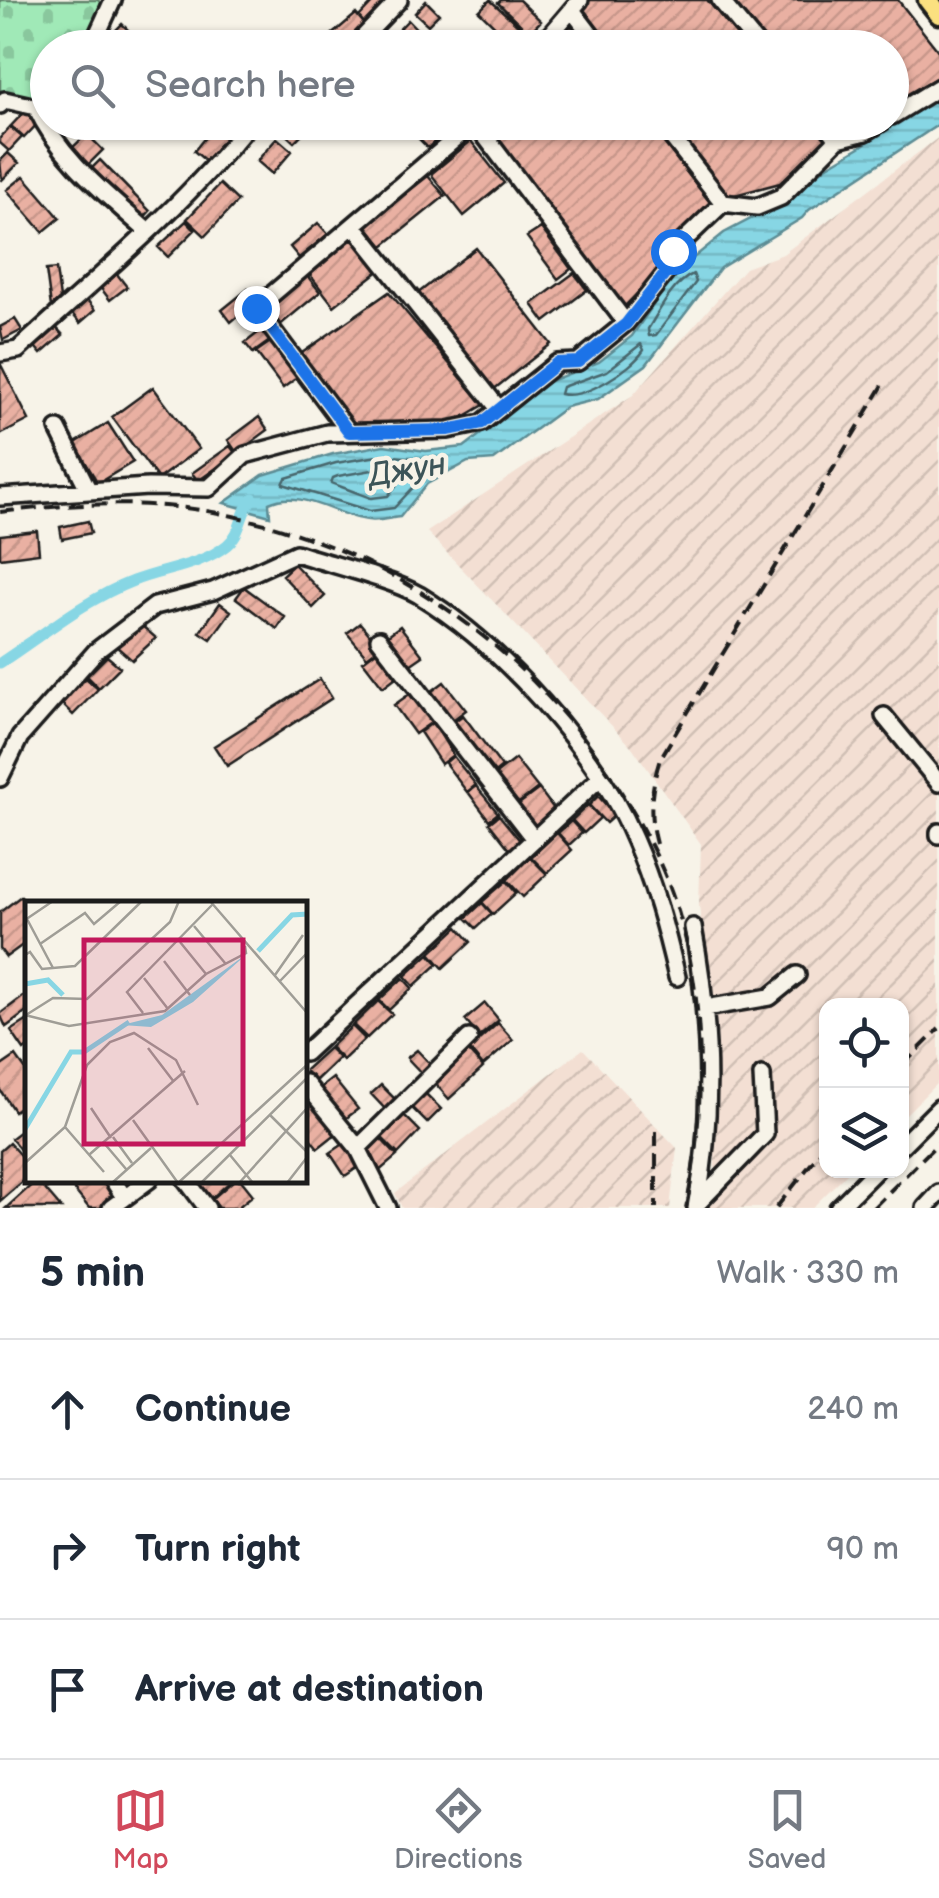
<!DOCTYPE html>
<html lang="en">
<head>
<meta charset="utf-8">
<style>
  :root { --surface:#fff; --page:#f2f2f3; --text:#1f2937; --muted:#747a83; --line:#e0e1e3; --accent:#d1495b }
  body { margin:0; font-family:"Balsamiq Sans",sans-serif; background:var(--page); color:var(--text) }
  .controls { position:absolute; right:30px; bottom:30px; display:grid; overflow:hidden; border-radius:20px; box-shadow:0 2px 8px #0004 }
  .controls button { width:90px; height:90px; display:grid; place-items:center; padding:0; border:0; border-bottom:2px solid var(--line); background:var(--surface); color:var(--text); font:50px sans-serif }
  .stop { position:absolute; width:30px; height:30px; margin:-22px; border:8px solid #1a73e8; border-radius:50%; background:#fff }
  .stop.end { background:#1a73e8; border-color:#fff; box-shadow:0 2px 10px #0008 }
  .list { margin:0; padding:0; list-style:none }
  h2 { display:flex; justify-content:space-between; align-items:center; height:130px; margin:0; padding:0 40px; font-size:42px }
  h2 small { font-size:32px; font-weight:400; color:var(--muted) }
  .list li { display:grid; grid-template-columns:65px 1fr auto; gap:30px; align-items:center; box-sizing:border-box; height:140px; padding:0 40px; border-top:2px solid var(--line) }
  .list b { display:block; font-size:38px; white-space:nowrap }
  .list em { font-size:32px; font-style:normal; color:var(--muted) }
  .icon { flex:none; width:55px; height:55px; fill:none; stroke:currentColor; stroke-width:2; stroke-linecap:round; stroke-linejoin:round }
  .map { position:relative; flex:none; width:939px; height:1208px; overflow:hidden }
  .search { position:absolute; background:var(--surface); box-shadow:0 2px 8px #0004; left:30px; right:30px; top:30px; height:110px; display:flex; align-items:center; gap:25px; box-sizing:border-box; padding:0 35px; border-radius:55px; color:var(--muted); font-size:38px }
  .sheet { height:550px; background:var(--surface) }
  nav { display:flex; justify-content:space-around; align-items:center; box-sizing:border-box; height:140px; border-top:2px solid var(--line); background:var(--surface); font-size:28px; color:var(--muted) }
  nav a { display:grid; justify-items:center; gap:5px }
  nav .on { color:var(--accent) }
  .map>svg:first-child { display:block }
</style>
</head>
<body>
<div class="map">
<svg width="939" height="1208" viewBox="0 0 939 1208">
  <defs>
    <pattern id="industrial-furrows" width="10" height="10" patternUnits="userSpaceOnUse" patternTransform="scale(2.5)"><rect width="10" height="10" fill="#f3dfd3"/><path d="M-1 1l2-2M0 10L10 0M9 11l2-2" fill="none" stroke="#d0bfb5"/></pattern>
    <pattern id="cemetery-stones" width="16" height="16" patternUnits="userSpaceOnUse" patternTransform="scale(2.5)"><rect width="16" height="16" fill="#a0e9b7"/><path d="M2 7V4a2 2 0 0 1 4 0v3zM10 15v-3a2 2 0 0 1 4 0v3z" fill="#89c79d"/></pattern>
    <pattern id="water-rules" width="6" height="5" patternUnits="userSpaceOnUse" patternTransform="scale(2.5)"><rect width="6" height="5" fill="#87d6e4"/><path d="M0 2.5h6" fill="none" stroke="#74b7c3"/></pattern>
    <pattern id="building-hatch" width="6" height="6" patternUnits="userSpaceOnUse" patternTransform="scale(2.5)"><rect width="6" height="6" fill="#e9b0a2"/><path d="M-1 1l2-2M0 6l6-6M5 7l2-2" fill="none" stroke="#c7978b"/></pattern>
  </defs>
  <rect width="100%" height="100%" fill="#f7f3e8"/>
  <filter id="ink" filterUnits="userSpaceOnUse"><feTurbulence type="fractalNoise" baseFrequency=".01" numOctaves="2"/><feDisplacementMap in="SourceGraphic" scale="20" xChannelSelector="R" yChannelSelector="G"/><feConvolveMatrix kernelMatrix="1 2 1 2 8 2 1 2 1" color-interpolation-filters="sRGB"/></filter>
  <g filter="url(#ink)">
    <path fill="url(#industrial-furrows)" d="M939 137V1081L902 1118V1006H826V1170L849 1171 812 1208H706L725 1176 715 1167V1035L699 905 701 844 632 747 427 532 633 395 745 268 783 254Z
      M583 1049 677 1148 670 1208H402L395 1193Z"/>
    <path fill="url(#cemetery-stones)" stroke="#5e826a" stroke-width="2.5" d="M0 0H98L102 5 85 47 48 48 47 88 36 98 0 96Z"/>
    <path fill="url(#water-rules)" stroke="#5c8c94" stroke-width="2.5" d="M939 98V124L809 210 802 218 720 268 646 365 598 399 566 407 494 460 468 462 427 484 400 517C390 518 378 522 368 520 335 516 301 488 269 503L270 516 224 503 263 475 333 454 384 445 426 451 464 447 550 381 599 362 632 336 676 272 724 233 787 200 826 167 863 145 896 117 927 106Z"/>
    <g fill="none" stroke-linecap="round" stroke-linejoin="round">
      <path stroke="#47666c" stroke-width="2.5" d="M693 274 696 282 656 335 649 336 648 329C660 310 672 284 693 274Z
        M641 344 644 350C631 370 584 400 560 394L562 387 607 371Z
        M384 455 431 460 435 464 394 508 370 511 283 484 286 478 336 463Z
        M384 468 402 470 405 474 388 496 371 498 331 483 333 478 338 476Z"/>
      <path stroke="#87d6e4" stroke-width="11" d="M0 663C43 635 84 600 133 581 163 569 201 566 227 545 243 532 240 511 253 498"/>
    </g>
    <path fill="url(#building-hatch)" stroke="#1c1c1c" stroke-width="2.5" d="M375 0H393L368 27 359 17Z
      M490 0 528 34 516 47 479 11Z
      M501 0H519L541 21 529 33 498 3Z
      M585 0H707L748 48H608L577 9Z
      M727 0H898L939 52V76L892 103V48H767Z
      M426 1 439 14 428 25 415 13Z
      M356 14 367 27 343 48H326L322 43Z
      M408 20 428 41 421 48H391L386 43Z
      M122 24 137 39 128 48H98Z
      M572 24 590 48H551Z
      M26 110 39 122 24 138 11 126Z
      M290 122H314L294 142 282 131Z
      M426 122H454L428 148 414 134Z
      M482 122H648L712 205 660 258 661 269 623 308Z
      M667 122H814L827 138 780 183 727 197Z
      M215 125 229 136 208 163 194 151Z
      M10 127 22 137 9 151 0 143V138Z
      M87 134 103 150 88 165 72 148Z
      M277 138 292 151 272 174 257 161Z
      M471 141 504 183 464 216 431 174Z
      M8 153 19 163 2 180 0 161Z
      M100 160 150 211 142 220 92 168Z
      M24 176 60 218 43 232 7 190Z
      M428 176 445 196 383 246 366 225Z
      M220 184 238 201 205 236 187 219Z
      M186 221 195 230 168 257 158 247Z
      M318 223 328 234 299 258 290 247Z
      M541 228 571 269 558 279 527 237Z
      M352 235 380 270 334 306 307 271Z
      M476 248 551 344 493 390 417 294Z
      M56 269 60 299 51 307 46 270Z
      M305 273 320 292 279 326 263 307Z
      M574 273 587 290 545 322 532 304Z
      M117 274 127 287 110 300 100 287Z
      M248 289 257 300 231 322 222 310Z
      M389 292 484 405 453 423 352 427 299 355Z
      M84 296 95 310 80 323 69 310Z
      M15 319 22 330 3 340 0 327Z
      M53 324 63 335 41 354 32 343Z
      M263 329 271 340 253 353 245 343Z
      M272 341 298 377 283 388 256 352Z
      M0 363 29 420 0 435Z
      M153 387 199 449 158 479 112 417Z
      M259 417 268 430 237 453 228 440Z
      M108 423 133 462 98 483 74 444Z
      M230 446 236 454 198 481 192 473Z
      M88 521 91 533 62 539 60 527Z
      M37 531 39 553 0 558V535Z
      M294 564 325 596 313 608 282 575Z
      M244 587 285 617 277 629 236 598Z
      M220 603 231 611 211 639 200 632Z
      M360 623 380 647 367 657 347 633Z
      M141 625 156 638 132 660 117 647Z
      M400 626 423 656 407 667 384 638Z
      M380 648 400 674 383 687 363 661Z
      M107 656 120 667 99 688 87 676Z
      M86 678 98 689 73 715 61 703Z
      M320 679 332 698 227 766 214 746Z
      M444 682 466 710 450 722 428 694Z
      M411 693 432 722 415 734 394 705Z
      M463 715 502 767 491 776 451 724Z
      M433 722 453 755 441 764 420 732Z
      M453 756 476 785 467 792 445 763Z
      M515 759 538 788 515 806 492 777Z
      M476 786 498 813 489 820 468 792Z
      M539 789 557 813 533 831 515 807Z
      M598 796 615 815 606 823 589 805Z
      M588 805 600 818 584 833 572 820Z
      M499 815 522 843 511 851 489 823Z
      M571 821 582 833 569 845 558 833Z
      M557 833 572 850 547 873 531 857Z
      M530 857 547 874 523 897 507 880Z
      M506 881 516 893 493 914 482 902Z
      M21 896 28 904V941L6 957 0 949V912Z
      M482 903 492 914 476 928 466 918Z
      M458 927 471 942 443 968 430 953Z
      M429 954 438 964 414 986 405 976Z
      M403 978 412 988 389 1010 379 1000Z
      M28 993V1011L6 1027 0 1014Z
      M378 1001 392 1014 367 1038 353 1025Z
      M485 1003 499 1020 479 1037 465 1020Z
      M28 1020V1047L24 1050 11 1031Z
      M498 1023 513 1040 483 1066 469 1049Z
      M352 1026 365 1039 343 1060 330 1047Z
      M329 1048 339 1058 314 1082 305 1070Z
      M417 1050 434 1068 425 1077 407 1058Z
      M467 1050 483 1068 449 1099 433 1081Z
      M16 1056 28 1073V1102L14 1111 0 1090V1067Z
      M333 1078 358 1109 344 1120 319 1089Z
      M381 1085 398 1102 388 1112 371 1094Z
      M424 1092 441 1109 427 1123 410 1106Z
      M312 1101 337 1133 318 1148 305 1132V1106Z
      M402 1113 420 1131 398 1154 379 1135Z
      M28 1125V1160L11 1138Z
      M378 1136 397 1156 378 1172 365 1150Z
      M9 1143 28 1164V1177L0 1201V1151Z
      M345 1143 360 1166 345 1176 330 1153Z
      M37 1180 61 1208H6Z
      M66 1180H106L118 1195 102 1208H89Z
      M197 1180H231V1181L212 1198Z
      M234 1180H241L253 1195 237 1208H219L212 1199Z"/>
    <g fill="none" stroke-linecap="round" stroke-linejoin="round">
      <defs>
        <path id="minor" d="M720 0 760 48
          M572 10 601 48
          M91 48 113 0
          M353 48 399 0
          M539 48 580 0
          M0 105 5 100 36 107 48 96
          M36 107C59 158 107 195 148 232
          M892 116 939 87
          M660 122 723 203 757 207 781 197 838 139 866 132 882 122
          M824 122 838 139
          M475 123 626 323
          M354 226 499 409
          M0 353 18 350C98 277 183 207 251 122
          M58 429 89 491
          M349 432 256 308 475 122
          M0 497 148 487 209 488 245 455 327 433 448 430 482 423 557 363 578 362 626 323 669 269 673 251 723 203
          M379 639 534 839
          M884 716 939 783
          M0 778 20 737 96 651 155 606 213 591 296 553C329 564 391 579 419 595 501 645 597 751 634 839 654 884 666 930 677 977
          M939 832V835
          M693 927C710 1019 714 1116 696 1208
          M706 1008 770 997 797 975
          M305 1053 601 777
          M305 1083 358 1148 388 1208
          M902 1145 939 1108
          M358 1148 469 1038
          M113 1180 124 1197
          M186 1180 207 1208
          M697 1204 765 1134 762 1075
          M111 1208 149 1180
          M838 1208 876 1170
          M925 1208 939 1193"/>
        <path id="major" d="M928 0 939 14"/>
      </defs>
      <use href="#minor" stroke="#1c1c1c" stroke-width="22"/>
      <use href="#major" stroke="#1c1c1c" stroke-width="25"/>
      <use href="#minor" stroke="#f7f3e8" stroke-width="15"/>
      <use href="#major" stroke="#fbe080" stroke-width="18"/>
      <path stroke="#1c1c1c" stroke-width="4" stroke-dasharray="15 8" stroke-linecap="butt" d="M0 512C77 503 157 499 233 516 424 558 580 689 661 866 707 967 708 1102 686 1208
        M656 844C648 814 651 788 660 759L886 380
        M902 1066 939 1029
        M656 1131V1208
        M776 1208 826 1145
        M873 1208 939 1142"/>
    </g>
  </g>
  <g fill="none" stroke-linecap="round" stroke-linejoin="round" filter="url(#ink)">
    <path stroke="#1a73e8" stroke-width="12" d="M256 308 349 432 448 430 482 423 557 363 578 362 626 324 669 269 673 251"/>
  </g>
  <g text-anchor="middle" stroke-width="9" stroke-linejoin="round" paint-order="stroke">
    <g font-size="32" font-style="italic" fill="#3c5458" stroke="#f7f3e8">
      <text transform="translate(407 469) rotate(-9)" y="11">Джун</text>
    </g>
  </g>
  <g transform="translate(25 901)">
    <rect width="282" height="282" fill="#f7f3e8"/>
    <path d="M223 52 168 101 126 126 97 124 137 114Z" fill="#87d6e4"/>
    <path fill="none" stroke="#87d6e4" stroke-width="5" d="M233 50 267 14 283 13M0 83 23 79 38 94M0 228 46 151H59L104 121"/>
    <path fill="none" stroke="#9f9d96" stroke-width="2.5" d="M185 0 283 113M2 18 28 67M0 19 28 0M169 25 200 62M155 41 181 73M15 43 60 12 69 23 96 0M0 54 5 51 17 68 50 65 117 0M139 60 165 94M250 74 278 34M119 77 143 108M255 80 283 51M118 112 102 91 187 4M0 114 44 125 140 110 181 73 221 52 220 45M1 114 28 97 62 98 145 21 154 0M123 147 149 181M66 207 86 237M244 213 283 252M108 219 153 282M40 226 79 271M88 236 107 262M79 242 101 268M65 253 160 170M205 254 228 282M0 262 40 226 62 164 85 141 109 132 151 159 173 204M87 282 126 247M153 282 283 163M176 282 283 176M214 282 283 206M262 282 283 255"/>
    <path fill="#c2185b" fill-opacity="0.15" stroke="#c2185b" stroke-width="5" d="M59 39H218V243H59Z"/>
    <rect width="282" height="282" fill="none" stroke="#1c1c1c" stroke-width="5"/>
  </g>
</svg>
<div class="controls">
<button><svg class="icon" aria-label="locate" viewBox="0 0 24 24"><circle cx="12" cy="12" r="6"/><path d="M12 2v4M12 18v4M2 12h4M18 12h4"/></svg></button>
<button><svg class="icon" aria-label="layers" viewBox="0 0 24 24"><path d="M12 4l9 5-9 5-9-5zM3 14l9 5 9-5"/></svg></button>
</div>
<div class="stop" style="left:673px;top:251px"></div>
<div class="stop end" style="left:256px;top:308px"></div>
<div class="search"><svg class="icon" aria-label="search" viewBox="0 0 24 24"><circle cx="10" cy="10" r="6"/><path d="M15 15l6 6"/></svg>Search here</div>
</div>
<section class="sheet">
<h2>5 min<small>Walk · 330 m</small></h2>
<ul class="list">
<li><svg class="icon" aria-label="ahead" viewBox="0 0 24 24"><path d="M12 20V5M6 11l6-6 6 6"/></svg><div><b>Continue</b></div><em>240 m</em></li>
<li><svg class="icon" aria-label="right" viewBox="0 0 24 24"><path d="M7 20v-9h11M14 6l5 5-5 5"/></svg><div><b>Turn right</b></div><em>90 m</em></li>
<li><svg class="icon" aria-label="arrive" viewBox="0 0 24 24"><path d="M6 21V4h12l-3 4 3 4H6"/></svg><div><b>Arrive at destination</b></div></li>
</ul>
</section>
<nav>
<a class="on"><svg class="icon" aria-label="map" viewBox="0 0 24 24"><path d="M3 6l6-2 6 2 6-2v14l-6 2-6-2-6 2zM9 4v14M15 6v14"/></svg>Map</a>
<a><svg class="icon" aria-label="directions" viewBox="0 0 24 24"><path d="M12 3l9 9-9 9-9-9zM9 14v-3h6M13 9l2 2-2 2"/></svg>Directions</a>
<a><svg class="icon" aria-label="saved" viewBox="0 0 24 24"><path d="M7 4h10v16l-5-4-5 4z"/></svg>Saved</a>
</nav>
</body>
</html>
